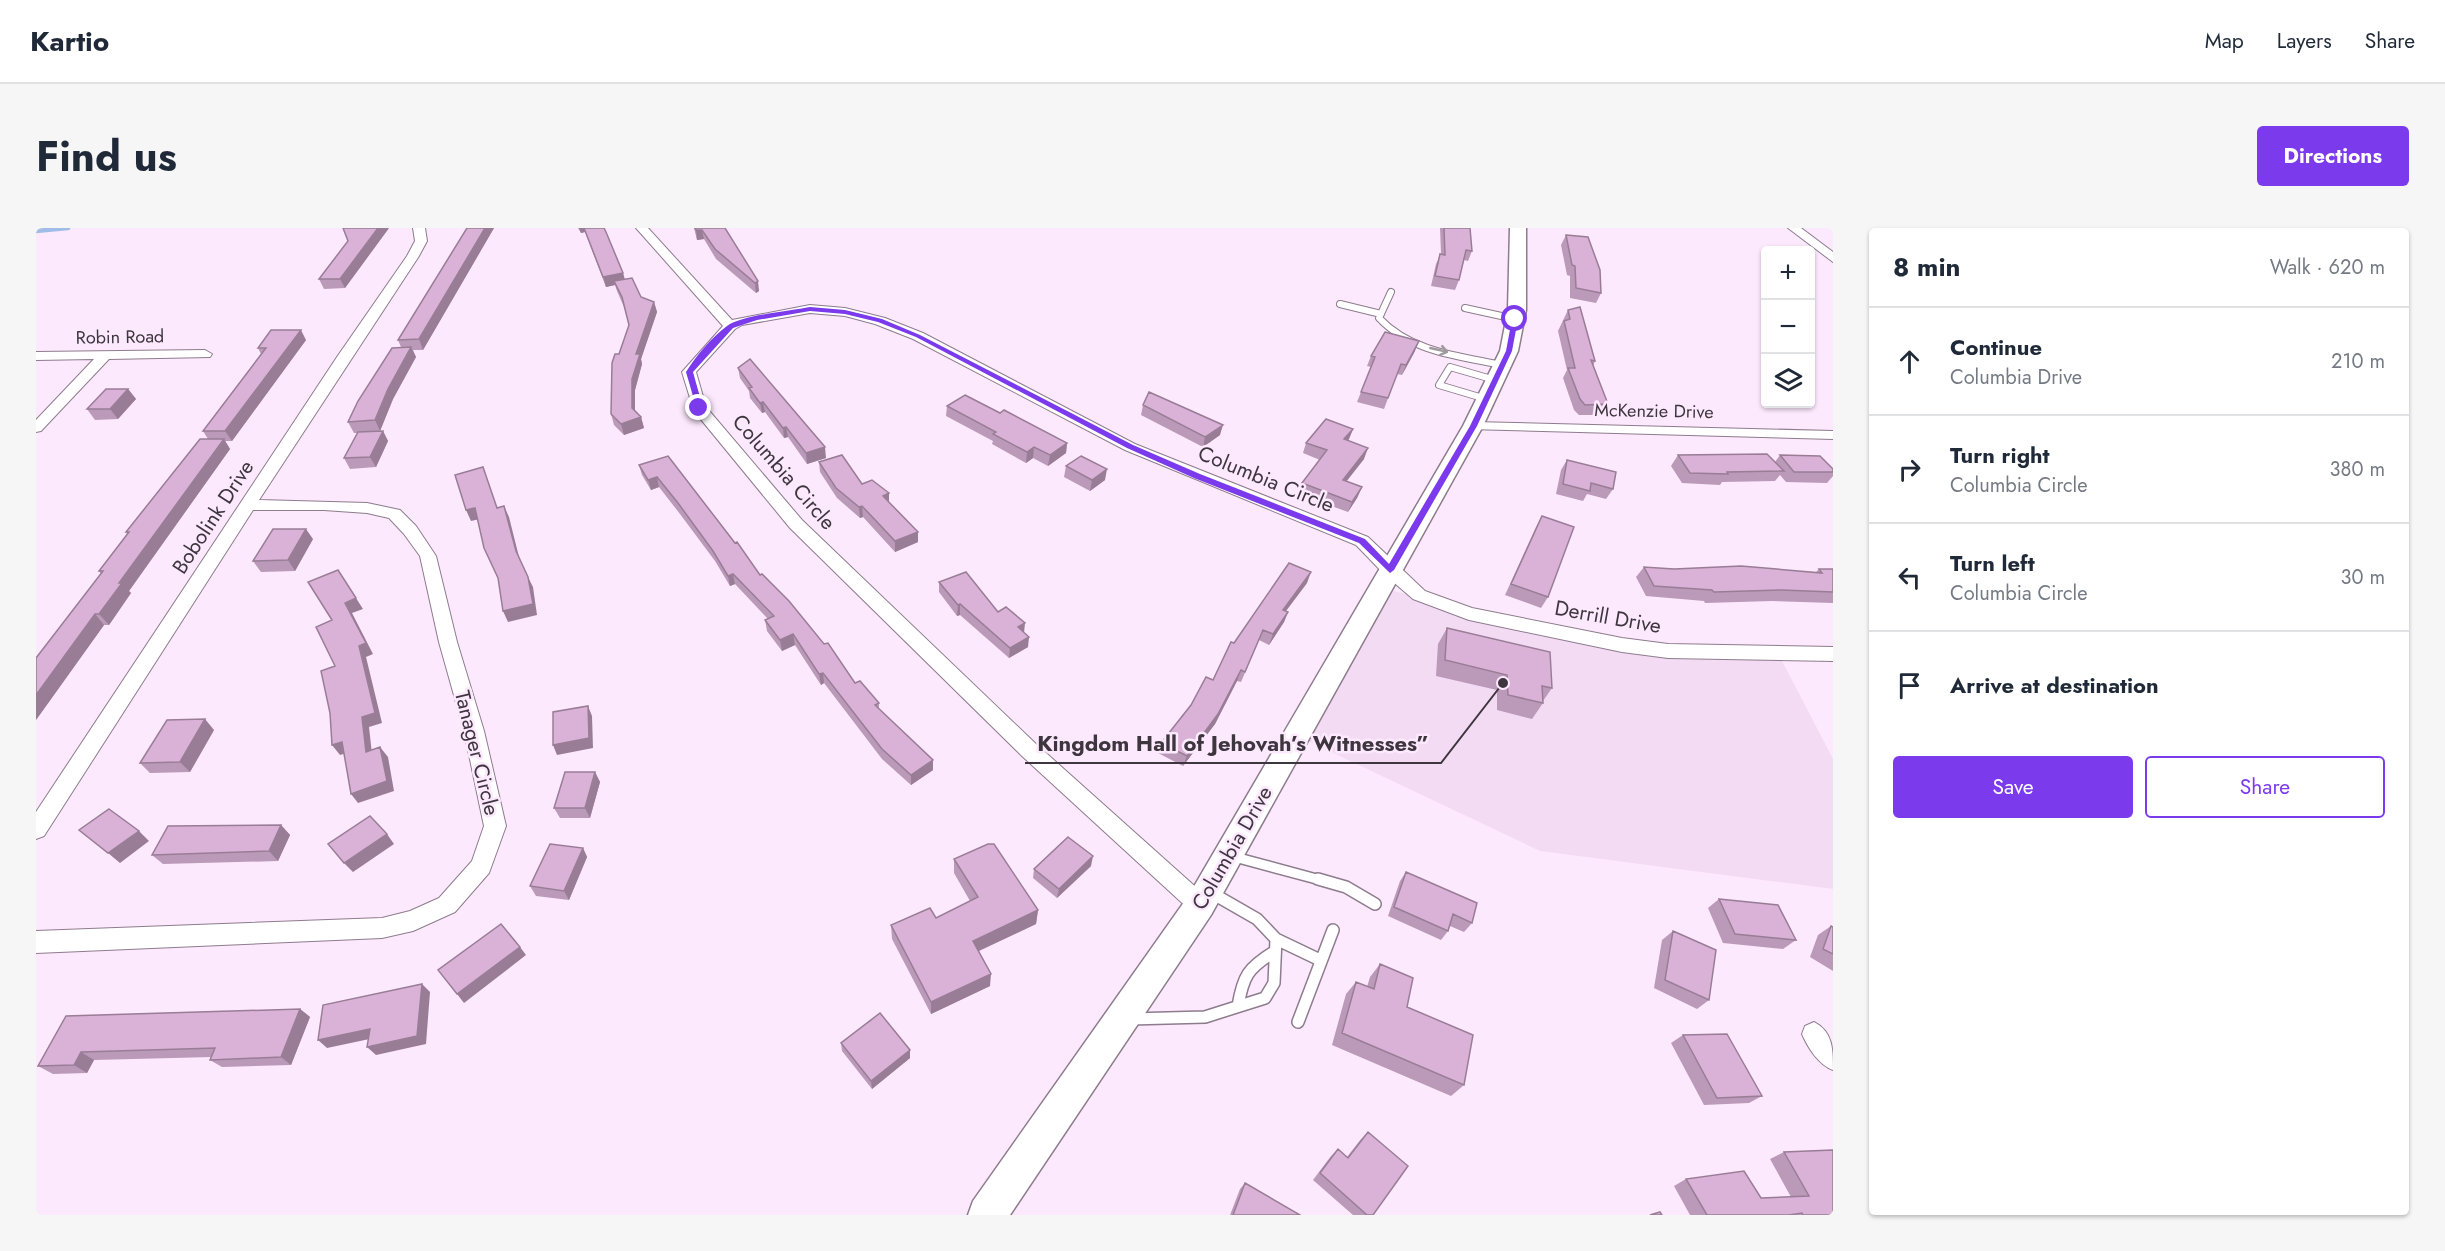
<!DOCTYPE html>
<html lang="en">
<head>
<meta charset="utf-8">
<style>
  :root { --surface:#fff; --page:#f6f6f7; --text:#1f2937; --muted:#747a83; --line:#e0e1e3; --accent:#7c3aed }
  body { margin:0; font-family:Jost,sans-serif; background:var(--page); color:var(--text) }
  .controls { position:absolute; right:18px; top:18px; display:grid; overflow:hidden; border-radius:6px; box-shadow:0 2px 4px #0004 }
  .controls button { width:54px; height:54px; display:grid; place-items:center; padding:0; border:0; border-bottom:2px solid var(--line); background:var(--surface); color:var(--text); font:30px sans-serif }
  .stop { position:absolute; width:18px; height:18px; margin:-14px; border:4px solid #7c3aed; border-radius:50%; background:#fff }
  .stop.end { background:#7c3aed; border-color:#fff; box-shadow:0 2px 6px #0008 }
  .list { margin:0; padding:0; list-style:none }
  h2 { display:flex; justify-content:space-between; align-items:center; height:78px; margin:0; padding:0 24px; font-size:26px }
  h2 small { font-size:20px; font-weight:400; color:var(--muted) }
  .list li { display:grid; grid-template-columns:39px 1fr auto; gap:18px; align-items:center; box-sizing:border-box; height:108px; padding:0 24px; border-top:2px solid var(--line) }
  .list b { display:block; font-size:22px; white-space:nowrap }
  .list p { margin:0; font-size:20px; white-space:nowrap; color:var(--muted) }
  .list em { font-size:20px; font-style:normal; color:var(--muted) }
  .actions { display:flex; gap:12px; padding:18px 24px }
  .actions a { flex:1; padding:14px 0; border:2px solid var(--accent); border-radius:6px; text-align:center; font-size:21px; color:var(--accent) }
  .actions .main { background:var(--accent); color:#fff }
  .icon { flex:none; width:33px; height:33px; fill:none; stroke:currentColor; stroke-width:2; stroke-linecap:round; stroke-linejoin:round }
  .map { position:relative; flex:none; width:1797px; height:987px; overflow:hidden; border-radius:6px }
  header { display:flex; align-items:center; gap:36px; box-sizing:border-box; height:84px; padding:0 30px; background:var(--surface); border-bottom:2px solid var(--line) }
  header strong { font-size:28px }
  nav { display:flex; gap:33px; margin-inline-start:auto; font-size:21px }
  .intro { display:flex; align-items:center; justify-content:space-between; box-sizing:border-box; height:144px; padding:0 36px }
  h1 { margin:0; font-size:42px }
  .button { padding:15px 27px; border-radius:6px; background:var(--accent); color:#fff; font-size:21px; font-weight:700 }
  main { display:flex; gap:36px; padding:0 36px }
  aside { flex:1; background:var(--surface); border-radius:6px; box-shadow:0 2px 4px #0004 }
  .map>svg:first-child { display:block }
</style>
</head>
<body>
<header>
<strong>Kartio</strong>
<nav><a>Map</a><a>Layers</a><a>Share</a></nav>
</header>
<div class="intro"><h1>Find us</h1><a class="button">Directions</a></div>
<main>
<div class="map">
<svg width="1797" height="987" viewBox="0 0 1797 987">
  <rect width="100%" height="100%" fill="#fde9fd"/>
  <path fill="#f3dbf4" d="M1347 360 1534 412 1743 427 1797 531V661L1504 623 1253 504Z"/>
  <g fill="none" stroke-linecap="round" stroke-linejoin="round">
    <path stroke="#a0bde7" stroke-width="4.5" d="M0 3 32 0"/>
    <defs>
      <path id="service-far3" d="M1355 64 1343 90C1375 124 1422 128 1466 137
        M1304 76 1345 86
        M1429 80 1479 91
        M1450 171 1403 157 1414 139 1459 152"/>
      <path id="service-far2" d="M1447 170 1450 171"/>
      <path id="service-far1" d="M1195 628 1288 653"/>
      <path id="service" d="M1282 651 1310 659 1339 676
        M1174 664 1221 691 1240 711 1284 732
        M1202 778C1207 748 1212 740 1238 724
        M1094 791 1169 789 1229 770 1238 755 1240 711
        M1262 794 1297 702"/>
      <path id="minor" d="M377 0H389L391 13 383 28 223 272 331 275 364 282 380 298 400 328 421 414 448 503 470 598 453 645 419 684 377 703 346 710 0 725V703L346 690 374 683 403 670 436 633 448 598 428 503 403 414 384 328 368 306 353 290 331 285 288 282H217L8 608 0 611V584L301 129 371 28 379 13Z
        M600 0H612L696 92 774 77 809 80 849 90 887 105 1099 216 1332 309 1389 363 1436 380 1586 410 1632 416 1797 419V433L1632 430 1586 424 1433 392 1377 371 1348 346 1320 317 1089 222 877 111 839 96 809 88 774 85 706 97 699 101 660 144 670 179 766 292 1000 516 1172 670 1175 677 1172 684 1164 687 1156 684 986 528 754 300 658 183 646 144 687 98Z
        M1752 0H1765L1797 24V34Z
        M169 122 176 126 174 129 73 131 5 203 0 204V192L58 131 0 132V124Z
        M1437 194 1797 203V211L1432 201 1430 198 1432 195Z
        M1778 794C1797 804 1797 821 1797 842 1783 837 1772 820 1766 806L1769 798Z"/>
      <path id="secondary" d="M1474 0H1490V82L1482 123 1447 198 1175 687 974 987H932L937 973 1153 667 1427 198 1464 123 1472 82Z"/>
    </defs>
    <use href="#service-far3" stroke="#8d7c8d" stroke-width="8"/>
    <use href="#service-far2" stroke="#8d7c8d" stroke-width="10"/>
    <use href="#service-far1" stroke="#8d7c8d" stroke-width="12"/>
    <use href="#service" stroke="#8d7c8d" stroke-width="14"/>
    <use href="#minor" stroke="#8d7c8d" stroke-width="2"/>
    <use href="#secondary" stroke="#8d7c8d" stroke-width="3"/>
    <use href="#service-far3" stroke="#fff" stroke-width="6"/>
    <use href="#service-far2" stroke="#fff" stroke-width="8"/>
    <use href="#service-far1" stroke="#fff" stroke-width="9"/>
    <use href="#service" stroke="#fff" stroke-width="11"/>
    <use href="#minor" fill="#fff" fill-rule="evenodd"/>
    <use href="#secondary" fill="#fff" fill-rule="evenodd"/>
  </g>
  <path fill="#bb99b9" d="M353 0 309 60 288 61 283 51Z
    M431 0H458L387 122H377L380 129 357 171 344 203H347L352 213 340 239 314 241 308 230 322 205H318L312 194 365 119 362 112Z
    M542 0H568L587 45 588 51 605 69 618 74 621 84 605 131 606 136 599 162V182L605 189 608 200 588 207 578 197 575 186 583 126 593 97 588 79 581 63 579 57 570 59 549 4 545 5Z
    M658 0H689L723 63 720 65 680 31 668 11 661 12Z
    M1404 0H1434L1436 23 1432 33 1428 32 1423 52 1419 62 1395 58 1400 36 1405 26Z
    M1530 7 1565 65 1560 75 1534 70V48L1531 47 1525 17Z
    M1532 82 1559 133 1557 138 1572 176 1566 187H1543L1538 182 1527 150 1531 142 1522 103Z
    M270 112 196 213H189L194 221 93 363 95 365 73 397H68L0 492 65 346 63 343 91 306 90 304 172 211 167 203 225 126 222 120Z
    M1379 123 1366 147 1361 146 1348 181 1321 174 1335 139 1331 138 1335 128Z
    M702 140 790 230 771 236 752 209 748 210 729 184 726 185 714 170 713 163 704 150Z
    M92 161 100 171 82 191 59 192 51 181Z
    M1107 177 1184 207 1167 219 1105 187Z
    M911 178 964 185 1031 215 1030 225 1012 238 997 230 990 235 956 216 957 213 910 188Z
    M1317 201 1312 213 1328 231 1310 253 1326 259 1321 270 1312 284 1262 266 1266 255 1284 232 1267 225 1270 215Z
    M1642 227 1739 234 1744 227 1797 241V248L1791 255 1750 254 1744 247 1739 253 1686 254 1684 257 1646 255 1635 238Z
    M632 228 724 347 819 455 843 475V481L897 532V542L875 557 846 531 788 455 785 457 759 417 746 423 731 403 729 392 732 391 699 356 694 358 679 333 644 286 623 259 615 262 606 247 603 237Z
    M1531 232 1577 261 1570 271 1551 266 1547 273 1520 266 1525 242Z
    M783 234 853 274 882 304V314L859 324 827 289 824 290 801 270 784 244Z
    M1030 238 1069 252 1054 263 1028 249Z
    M1506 288 1512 369 1505 380 1469 367 1500 299Z
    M277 311 259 343 225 344 217 333Z
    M1608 339 1638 341 1780 344 1783 341H1797V375L1736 373 1669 375 1668 373 1610 368 1600 349Z
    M903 354 962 384 992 419 973 430 924 387 921 388 903 364Z
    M1271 355 1250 383 1252 384 1248 394 1233 417 1223 412 1205 454 1201 453 1179 496 1147 538 1122 525 1125 515 1177 452 1198 415Z
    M1411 400 1516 460 1507 473V475L1496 491 1461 482V462L1400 448 1402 416Z
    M178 502 154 544 114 545 104 535Z
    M559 544 564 554 554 590H524L518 580Z
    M245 597 254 607 242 633 127 636 116 627Z
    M547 620 551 629 533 672 500 668 494 658Z
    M918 631 1002 682 1000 696 943 723 954 758 895 786 856 711 855 697 900 690 934 673 918 645Z
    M1055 638 1021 670 997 650 998 641Z
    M1370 644 1436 695 1428 704 1414 698 1412 703 1405 712 1352 688 1364 653Z
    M1683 671 1760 712 1747 721 1687 715 1672 680Z
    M1795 698 1797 699V743L1774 729 1782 707Z
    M1637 703 1673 772 1661 781 1618 760 1626 712Z
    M1344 736 1371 779 1428 857 1415 868 1296 817 1310 766 1320 754 1331 759 1334 749Z
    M264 781 274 789 255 837 186 839 174 832 176 829 58 832 51 845 17 846 2 838 30 788Z
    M1647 807 1726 868 1713 875 1668 877 1635 815Z
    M805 815 874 822V830L836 861 806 823Z
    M1332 904 1337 987H1317L1277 952 1295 928 1302 921 1311 929 1325 911Z
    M1748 924 1797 987H1654L1638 958 1650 951 1725 970 1755 969 1734 931Z
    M1209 955 1264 987H1194L1204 961Z"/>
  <path fill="#997d96" d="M342 0H353L309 60 304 51Z
    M449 0H458L387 122 383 111Z
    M543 0H548L549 4 545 5Z
    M660 2H666L668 11 661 12Z
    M587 45 590 55 578 53 579 57 570 59 567 49Z
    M722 53 723 63 720 65 719 55Z
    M618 74 621 84 605 131 606 136 599 162V190L596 180V151L600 126Z
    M265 102 270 112 196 213 189 203Z
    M1383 113 1379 123 1366 147 1370 137Z
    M375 119 380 129 357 171 344 203 339 192 352 161Z
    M92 161 100 171 82 191 74 181Z
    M727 174 729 184 726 185 724 175Z
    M605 189 608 200 588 207 585 196Z
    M1187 197 1184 207 1167 219 1169 209Z
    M750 199 752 209 748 210 747 200Z
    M1317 201 1313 211 1304 222 1308 211Z
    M347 203 352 213 340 239 334 229Z
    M188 211 194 221 93 363 95 365 73 397 63 386 83 355Z
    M1031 215 1030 225 1012 238 1014 227Z
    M789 219 790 230 771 236 770 225Z
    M998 219 997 230 990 235 991 224Z
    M1332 220 1328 231 1303 263 1307 252Z
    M1071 241 1069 252 1054 263 1056 252Z
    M621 249 623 259 615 262 612 252Z
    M1326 259 1321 270 1312 284 1316 274Z
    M853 265V275L847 268Z
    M468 278 473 289 484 333 480 323Z
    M826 278 827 289 824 290 823 279Z
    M439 280 444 291 435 293 430 282Z
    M270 301 277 311 259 343 252 332Z
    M882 304V314L859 324V313Z
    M1275 344 1271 355 1243 392 1247 382Z
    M697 346 699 356 694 358 692 348Z
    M492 349 497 359 501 387 472 394 467 383Z
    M320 370 327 381 316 385 337 426 330 429 346 495 333 499 337 535 330 524 309 375Z
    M924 376V387L921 388 922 377Z
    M1252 384 1248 394 1233 417 1237 406Z
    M59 386 68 397 0 492V467Z
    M989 395 988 405 982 399Z
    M757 406 759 417 746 423 744 412Z
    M993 409 992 419 973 430 974 420Z
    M1205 442 1201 453 1179 496 1147 538 1151 528Z
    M787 445 788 455 785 457 783 446Z
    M552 478 556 488 557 520 521 527 517 517Z
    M169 491 178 502 154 544 144 534Z
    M306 514 314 524 304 527 296 517Z
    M344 519 352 529 358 563 322 575 315 566Z
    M897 532V542L875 557V547Z
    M559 544 564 554 554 590 549 580Z
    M245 597 254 607 242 633 233 623Z
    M103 603 113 613 84 635 72 625Z
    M351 606 358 616 317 644 308 635Z
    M547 620 551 629 533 672 528 663Z
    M1057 628 1055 638 1021 670 1023 661Z
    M1002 682 1000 696 936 726 937 713Z
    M484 719 490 727 428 775 421 766Z
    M955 746 954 758 895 786V774Z
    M386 756 394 764 390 816 340 827 331 819Z
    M264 781 274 789 255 837 245 829Z
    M334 801 343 809 291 820 282 812Z
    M874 822V830L836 861 835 853Z
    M45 824 58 832 51 845 38 837Z"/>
  <path fill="#dab2d7" stroke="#997d96" stroke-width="1.5" d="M307 0H342L304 51H283L312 13Z
    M431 0H449L383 111 362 112Z
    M548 0H568L570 4 587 45 567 49Z
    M659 0H689L722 53 719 55 679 21 666 2H660Z
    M1408 0H1434L1436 23 1430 22 1423 52 1399 48 1404 26 1409 27Z
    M1530 7 1552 9 1564 42 1565 65 1540 60 1539 38 1536 37Z
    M596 50 605 69 618 74 600 126H604L596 151V180L605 189 585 196 575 186 576 135 579 126H583L593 97 586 69 578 53Z
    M1544 79 1559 133 1555 132 1572 176 1549 177 1544 171 1532 140H1539L1528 93 1534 91 1532 82Z
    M235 102H265L189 203H167L230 120H222Z
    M1349 104 1383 113 1370 137 1365 136 1352 170 1325 164 1339 129 1335 128Z
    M375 119 352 161 339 192 312 194 322 173 356 120Z
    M714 131 789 219 770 225 750 199 747 200 727 174 724 175 713 160 716 159 702 140Z
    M70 161H92L74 181H51Z
    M1113 164 1187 197 1169 209 1107 177Z
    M929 167 964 185 968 182 1031 215 1014 227 998 219 991 224 957 206 960 204 911 178Z
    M1290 191 1317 201 1308 211 1332 220 1307 252 1326 259 1316 274 1266 255 1291 222 1270 215Z
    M347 203 334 229 308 230 322 204Z
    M164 211H188L83 355H86L63 386H59L0 467V430L67 343H63L93 304H90Z
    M1731 226 1748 243 1691 244 1692 246 1654 245 1642 227Z
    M806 227 826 256 836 252 853 265 847 268 882 304 859 313 826 278 823 279 800 260 783 234Z
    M1744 227 1784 228 1797 241V244H1758Z
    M632 228 699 315 701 314 724 347 726 346 753 373 788 416 792 415 819 455 824 453 843 475 839 477 897 532 875 547 846 521 787 445 783 446 757 406 744 412 729 392 738 388 697 346 692 348 677 323 642 275 621 249 612 252 603 237Z
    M1045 228 1071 241 1056 252 1030 238Z
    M1531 232 1580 244 1577 261 1555 255 1554 263 1527 256Z
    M447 239 461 280 468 278 480 323 492 349 497 376 467 383 462 350 448 320 439 280 430 282 419 247Z
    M1506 288 1538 299 1512 369 1475 356Z
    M237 301H270L252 332 217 333Z
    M1253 335 1275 344 1247 382 1252 384 1237 406 1227 402 1209 444 1205 442 1182 486 1151 528 1125 515 1155 477 1170 449 1177 452 1195 414 1198 415Z
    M1705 338 1786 345 1783 341H1797V364L1746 362 1678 364 1676 362 1618 358 1608 339 1638 341Z
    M302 342 320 370 309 375 330 415 323 418 339 485 326 489 330 524 344 519 351 553 315 566 306 514 296 517 294 485 285 443 299 438 280 399 296 392 272 354Z
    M930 344 962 384 970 379 989 395 982 399 993 409 974 420 924 376 922 377 903 354Z
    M1411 400 1514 424 1516 460 1506 458 1507 475 1472 467 1471 447 1409 432Z
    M552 478 553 510 517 517V484Z
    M169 491 144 534 104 535 131 492Z
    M529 544H559L549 580H518Z
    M73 581 103 603 72 625 43 602Z
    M334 588 351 606 308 635 292 616Z
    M245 597 233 623 116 627 132 598Z
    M1032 609 1057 628 1023 661 998 641Z
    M514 616 547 620 528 663 494 658Z
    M952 616H958L1002 682 937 713 955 746 895 774 855 697 894 680 900 690 942 669 918 631Z
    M1370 644 1441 675 1436 695 1417 686 1412 703 1358 679Z
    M1683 671 1742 677 1760 712 1699 706Z
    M465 696 484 719 421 766 402 742Z
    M1795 698 1797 699V726L1787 721Z
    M1637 703 1680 722 1673 772 1629 752Z
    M1344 736 1377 750 1371 779 1437 807 1428 857 1306 805 1320 754 1338 761Z
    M386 756 381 808 331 819 334 801 282 812 287 777Z
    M264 781 245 829 174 832 179 820 45 824 38 837 2 838 30 788Z
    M844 785 874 822 835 853 805 815Z
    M1691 806 1726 868 1681 870 1647 807Z
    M1332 904 1372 938 1337 987H1331L1284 945 1302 921 1312 930Z
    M1797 922V987H1767L1766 985 1753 987H1671L1650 951 1708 943 1725 970 1773 968 1748 924Z
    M1209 955 1264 987H1197Z
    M1624 984 1626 987H1614Z"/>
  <defs><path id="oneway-shaft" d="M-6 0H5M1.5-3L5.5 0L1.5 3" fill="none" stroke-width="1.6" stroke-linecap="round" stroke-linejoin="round" transform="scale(1.5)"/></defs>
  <use stroke="#9e9a9e" href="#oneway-shaft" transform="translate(1403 122) rotate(13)"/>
  <path fill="#7c3aed" d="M774 79 809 82 846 91 884 107 1097 217 1164 246 1329 311 1353 336 1434 198 1470 123 1476 91 1479 89 1482 91 1476 123 1441 198 1358 342 1354 345 1323 315 1158 250 1091 220 880 109 842 94 809 86 774 83 721 92 697 100 657 144 667 180 661 182 650 144C660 128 675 110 691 98 706 87 754 83 774 79Z"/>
  <g text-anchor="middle" stroke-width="5" stroke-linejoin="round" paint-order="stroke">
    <g font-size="18" fill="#3e363e" stroke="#fde9fd">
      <text transform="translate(84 109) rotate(-1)" y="6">Robin Road</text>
      <text transform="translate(1618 183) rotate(1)" y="6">McKenzie Drive</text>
    </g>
    <g font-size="21" fill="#3e363e" stroke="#fde9fd">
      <text transform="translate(748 244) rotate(49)" y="7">Columbia Circle</text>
      <text transform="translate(1230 251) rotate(22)" y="7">Columbia Circle</text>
      <text transform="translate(177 289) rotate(-57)" y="7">Bobolink Drive</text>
      <text transform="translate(1572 389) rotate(10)" y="7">Derrill Drive</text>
      <text transform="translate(441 525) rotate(76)" y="7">Tanager Circle</text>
      <text transform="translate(1196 620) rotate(-60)" y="7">Columbia Drive</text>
    </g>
  </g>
  <path fill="none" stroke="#3e363e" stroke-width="2" d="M1467 455L1405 535H989"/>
  <circle fill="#3e363e" stroke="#fde9fd" stroke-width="2" cx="1467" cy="455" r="6"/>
  <g font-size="22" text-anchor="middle" font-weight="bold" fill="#3e363e" stroke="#fde9fd" stroke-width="5" stroke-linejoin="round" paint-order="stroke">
    <text x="1197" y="523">Kingdom Hall of Jehovah’s Witnesses”</text>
  </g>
</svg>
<div class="controls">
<button>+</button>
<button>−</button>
<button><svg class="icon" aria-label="layers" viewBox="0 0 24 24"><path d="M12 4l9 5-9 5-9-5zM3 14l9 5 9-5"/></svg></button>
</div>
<div class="stop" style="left:1479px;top:91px"></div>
<div class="stop end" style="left:663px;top:180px"></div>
</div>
<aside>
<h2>8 min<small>Walk · 620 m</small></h2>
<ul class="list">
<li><svg class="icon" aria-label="ahead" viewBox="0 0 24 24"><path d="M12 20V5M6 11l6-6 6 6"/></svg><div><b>Continue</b><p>Columbia Drive</p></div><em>210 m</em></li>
<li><svg class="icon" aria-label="right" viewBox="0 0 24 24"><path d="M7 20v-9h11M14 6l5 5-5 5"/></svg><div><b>Turn right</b><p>Columbia Circle</p></div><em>380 m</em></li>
<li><svg class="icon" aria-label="left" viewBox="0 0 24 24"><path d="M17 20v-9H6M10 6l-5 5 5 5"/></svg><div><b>Turn left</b><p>Columbia Circle</p></div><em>30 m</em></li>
<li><svg class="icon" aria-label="arrive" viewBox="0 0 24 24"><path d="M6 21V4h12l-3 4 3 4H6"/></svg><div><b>Arrive at destination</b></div></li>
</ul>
<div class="actions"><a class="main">Save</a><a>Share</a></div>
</aside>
</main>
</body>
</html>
